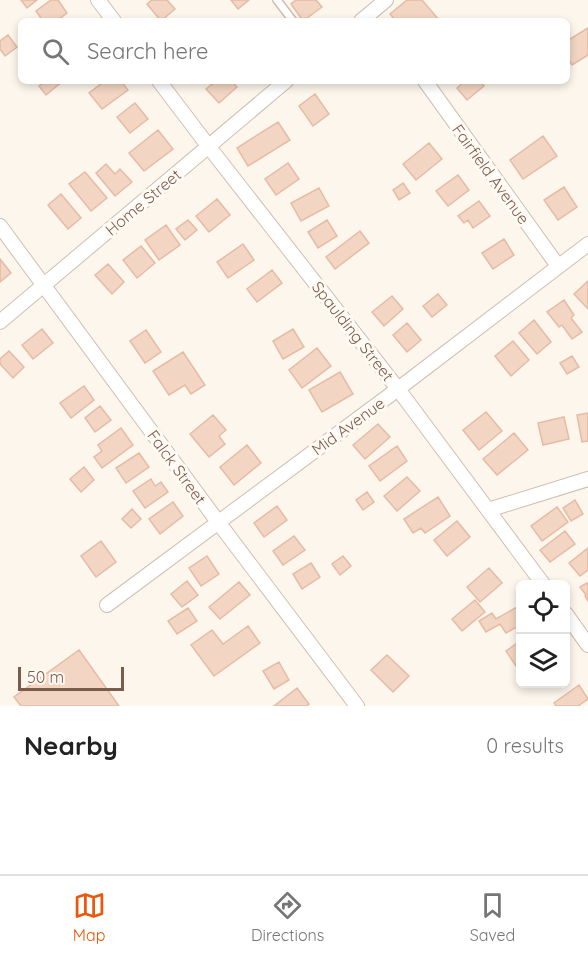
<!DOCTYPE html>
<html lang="en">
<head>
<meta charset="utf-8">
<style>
  :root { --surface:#fff; --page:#f2f2f2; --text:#222; --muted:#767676; --line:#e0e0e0; --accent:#ea580c }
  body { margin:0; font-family:Quicksand,sans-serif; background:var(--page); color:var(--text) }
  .controls { position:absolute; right:18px; bottom:18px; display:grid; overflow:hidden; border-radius:9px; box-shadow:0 3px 9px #0003 }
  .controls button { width:54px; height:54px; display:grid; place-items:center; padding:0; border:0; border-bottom:2px solid var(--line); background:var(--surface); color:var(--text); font:30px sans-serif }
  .scale { position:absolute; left:18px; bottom:15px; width:106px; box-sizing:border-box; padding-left:6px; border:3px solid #7a5c4d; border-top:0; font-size:16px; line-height:21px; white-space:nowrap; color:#7a5c4d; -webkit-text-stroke:4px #fffaf3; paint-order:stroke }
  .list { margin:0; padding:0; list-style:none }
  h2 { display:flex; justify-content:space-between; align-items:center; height:78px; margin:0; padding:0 24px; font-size:26px }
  h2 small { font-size:20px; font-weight:400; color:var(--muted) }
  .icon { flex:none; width:33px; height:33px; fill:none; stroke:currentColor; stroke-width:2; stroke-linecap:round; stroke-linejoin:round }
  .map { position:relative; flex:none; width:588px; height:706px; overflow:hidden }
  .search { position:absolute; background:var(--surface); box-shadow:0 3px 9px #0003; left:18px; right:18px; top:18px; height:66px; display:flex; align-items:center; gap:15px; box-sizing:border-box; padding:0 21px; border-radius:9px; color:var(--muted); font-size:22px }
  .sheet { height:168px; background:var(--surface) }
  nav { display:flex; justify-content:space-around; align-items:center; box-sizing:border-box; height:84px; border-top:2px solid var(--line); background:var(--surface); font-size:16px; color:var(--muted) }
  nav a { display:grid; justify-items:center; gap:3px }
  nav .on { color:var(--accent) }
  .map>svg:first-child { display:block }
</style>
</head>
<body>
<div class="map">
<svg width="588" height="706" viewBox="0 0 588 706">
  <rect width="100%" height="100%" fill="#fdf6ec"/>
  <path fill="#f3d5c3" stroke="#e6bba3" stroke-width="1.5" d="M21 0H37L27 8Z
    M51 0H58L67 13 56 21H43L36 11Z
    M152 0H167L175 9 161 21 147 4Z
    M231 0H249L238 9Z
    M296 0H316L322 7 303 21 291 4Z
    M407 0H422L439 20 437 21H396L390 14Z
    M588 28V55L572 65 567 57V41Z
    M8 35 17 47 5 56 0 49V41Z
    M45 81H63L46 95 39 86Z
    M105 81H121L128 90 102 109 89 93Z
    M216 81H231L237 87 219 103 206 89Z
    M465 81H480L484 86 467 100 457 88Z
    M315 94 329 114 313 126 299 106Z
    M135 103 148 119 130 133 117 117Z
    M278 122 290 140 248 166 237 148Z
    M158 130 173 149 144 171 129 153Z
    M543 136 557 156 523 179 510 160Z
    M429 143 442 159 416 180 403 164Z
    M288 163 299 179 276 195 265 179Z
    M106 164 115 174 120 169 132 182 115 196 96 173Z
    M85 172 107 198 91 211 69 184Z
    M458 175 469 190 448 206 436 191Z
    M403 183 410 193 399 200 393 190Z
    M564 187 577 207 558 220 544 200Z
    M319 188 329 206 301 221 291 203Z
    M61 194 81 218 68 229 48 205Z
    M217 199 230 215 209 232 196 216Z
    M479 201 490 216 473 228 468 220 464 223 458 216Z
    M188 220 197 230 185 240 176 229Z
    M327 220 337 236 318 248 308 232Z
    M166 225 180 245 159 260 145 240Z
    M360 231 369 243 335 269 326 257Z
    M504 239 514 255 493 269 482 253Z
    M243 244 254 260 228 278 217 262Z
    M141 246 155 263 137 278 123 260Z
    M0 259 11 273 0 282Z
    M108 264 124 282 112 294 95 275Z
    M272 270 282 283 257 302 247 289Z
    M588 281V309L574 294Z
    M438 294 447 305 432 317 423 306Z
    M392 296 403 309 384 326 372 312Z
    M564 300 574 315 571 318 582 332 572 339 562 325 559 327 547 312Z
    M534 320 551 342 537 354 519 333Z
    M407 323 421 340 407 352 393 335Z
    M42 329 53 343 33 359 22 345Z
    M293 329 304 347 283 359 273 341Z
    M146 330 161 352 145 363 130 341Z
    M513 341 529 360 511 376 495 356Z
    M317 348 331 366 302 388 289 370Z
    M9 351 24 367 13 378 0 364V359Z
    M183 352 205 385 191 394 185 385 169 395 153 371Z
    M572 356 579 367 567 374 560 363Z
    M340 372 353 394 322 412 309 390Z
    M84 386 94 400 71 418 60 403Z
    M100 406 111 420 95 432 85 418Z
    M486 412 502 431 479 450 463 430Z
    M588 413V441L582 442 577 415Z
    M213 415 226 430 219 436 225 444 209 457 190 434Z
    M564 417 569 439 543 445 538 423Z
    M378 424 390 437 365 459 353 445Z
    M121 428 133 445 102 468 94 457 102 451 98 445Z
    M514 433 528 450 497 475 483 459Z
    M247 445 261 463 234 485 220 467Z
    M397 446 407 461 380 481 369 466Z
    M139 453 149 467 126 483 116 468Z
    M84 467 94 480 81 492 70 479Z
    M407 477 420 491 397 511 384 496Z
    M151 479 155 486 161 482 168 492 145 508 133 491Z
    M367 492 374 502 363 510 356 500Z
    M438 497 450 516 425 533 421 528 413 533 404 519Z
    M575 500 583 514 571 521 563 508Z
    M173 502 183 516 160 534 149 519Z
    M277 506 287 520 264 537 254 523Z
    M557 507 568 522 542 541 531 526Z
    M132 509 141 519 131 528 122 519Z
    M457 521 470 537 447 556 434 540Z
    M565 531 575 544 550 562 540 550Z
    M294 536 305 550 283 565 273 551Z
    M101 541 116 562 96 577 81 556Z
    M588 548V570L580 576 569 563Z
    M207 556 219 574 201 586 189 568Z
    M343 556 351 566 340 575 332 564Z
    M311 563 320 577 302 589 293 574Z
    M489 568 502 583 480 602 467 587Z
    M187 581 198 595 182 607 171 594Z
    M239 582 250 595 220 619 209 607Z
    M587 583 588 584V601L585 596 586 595 580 587Z
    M475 600 485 612 462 631 452 619Z
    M517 607 520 613V625L506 633 500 624 486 632 479 621 492 613 496 619Z
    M188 608 197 621 177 634 168 621Z
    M248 626 260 643 214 676 191 645 212 630 223 644Z
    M520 641V663L516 666 506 651Z
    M79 650 119 706H21L14 697Z
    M387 655 409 676 393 692 371 670Z
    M279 662 289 680 274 689 263 671Z
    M579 685 588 699 578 706H556L554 703Z
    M297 688 309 704 306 706H274Z"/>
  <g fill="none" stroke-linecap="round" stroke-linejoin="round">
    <defs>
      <path id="lane" d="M277 0 293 21"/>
      <path id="street" d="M98 0 114 21
        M361 21 386 0
        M159 81 209 147 398 389 543 584
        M425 81 558 266
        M0 226 218 522 357 706
        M0 322 286 81
        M488 510 588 479
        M107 605 398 389 588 244
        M566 614 588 645"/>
    </defs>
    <use href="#lane" stroke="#d1beb0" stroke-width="10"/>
    <use href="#street" stroke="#d1beb0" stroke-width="16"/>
    <use href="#lane" stroke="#fff" stroke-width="7"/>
    <use href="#street" stroke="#fff" stroke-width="14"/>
  </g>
  <g text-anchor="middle" stroke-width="6" stroke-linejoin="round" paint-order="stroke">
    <g font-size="16" fill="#7a5c4d" stroke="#fffaf3">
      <text transform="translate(491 174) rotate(54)" y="6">Fairfield Avenue</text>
      <text transform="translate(143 202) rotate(-40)" y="6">Home Street</text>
      <text transform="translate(353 331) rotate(52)" y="6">Spaulding Street</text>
      <text transform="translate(348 426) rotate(-36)" y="6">Mid Avenue</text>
      <text transform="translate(177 467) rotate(54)" y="6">Falck Street</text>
    </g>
  </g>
</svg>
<div class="controls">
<button><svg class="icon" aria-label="locate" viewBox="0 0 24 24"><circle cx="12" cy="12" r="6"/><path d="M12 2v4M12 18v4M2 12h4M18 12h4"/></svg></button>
<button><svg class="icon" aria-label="layers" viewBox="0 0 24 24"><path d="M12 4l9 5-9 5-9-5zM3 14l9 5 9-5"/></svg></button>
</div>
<div class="scale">50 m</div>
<div class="search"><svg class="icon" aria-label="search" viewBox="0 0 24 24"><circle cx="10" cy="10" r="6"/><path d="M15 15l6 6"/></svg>Search here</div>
</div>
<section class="sheet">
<h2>Nearby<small>0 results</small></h2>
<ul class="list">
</ul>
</section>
<nav>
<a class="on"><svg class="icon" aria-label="map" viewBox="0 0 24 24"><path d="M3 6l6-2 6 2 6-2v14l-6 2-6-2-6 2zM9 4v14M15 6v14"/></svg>Map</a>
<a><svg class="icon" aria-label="directions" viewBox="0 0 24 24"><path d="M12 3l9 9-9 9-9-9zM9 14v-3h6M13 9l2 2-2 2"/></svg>Directions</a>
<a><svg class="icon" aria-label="saved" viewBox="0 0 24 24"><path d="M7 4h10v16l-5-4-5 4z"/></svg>Saved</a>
</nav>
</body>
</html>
